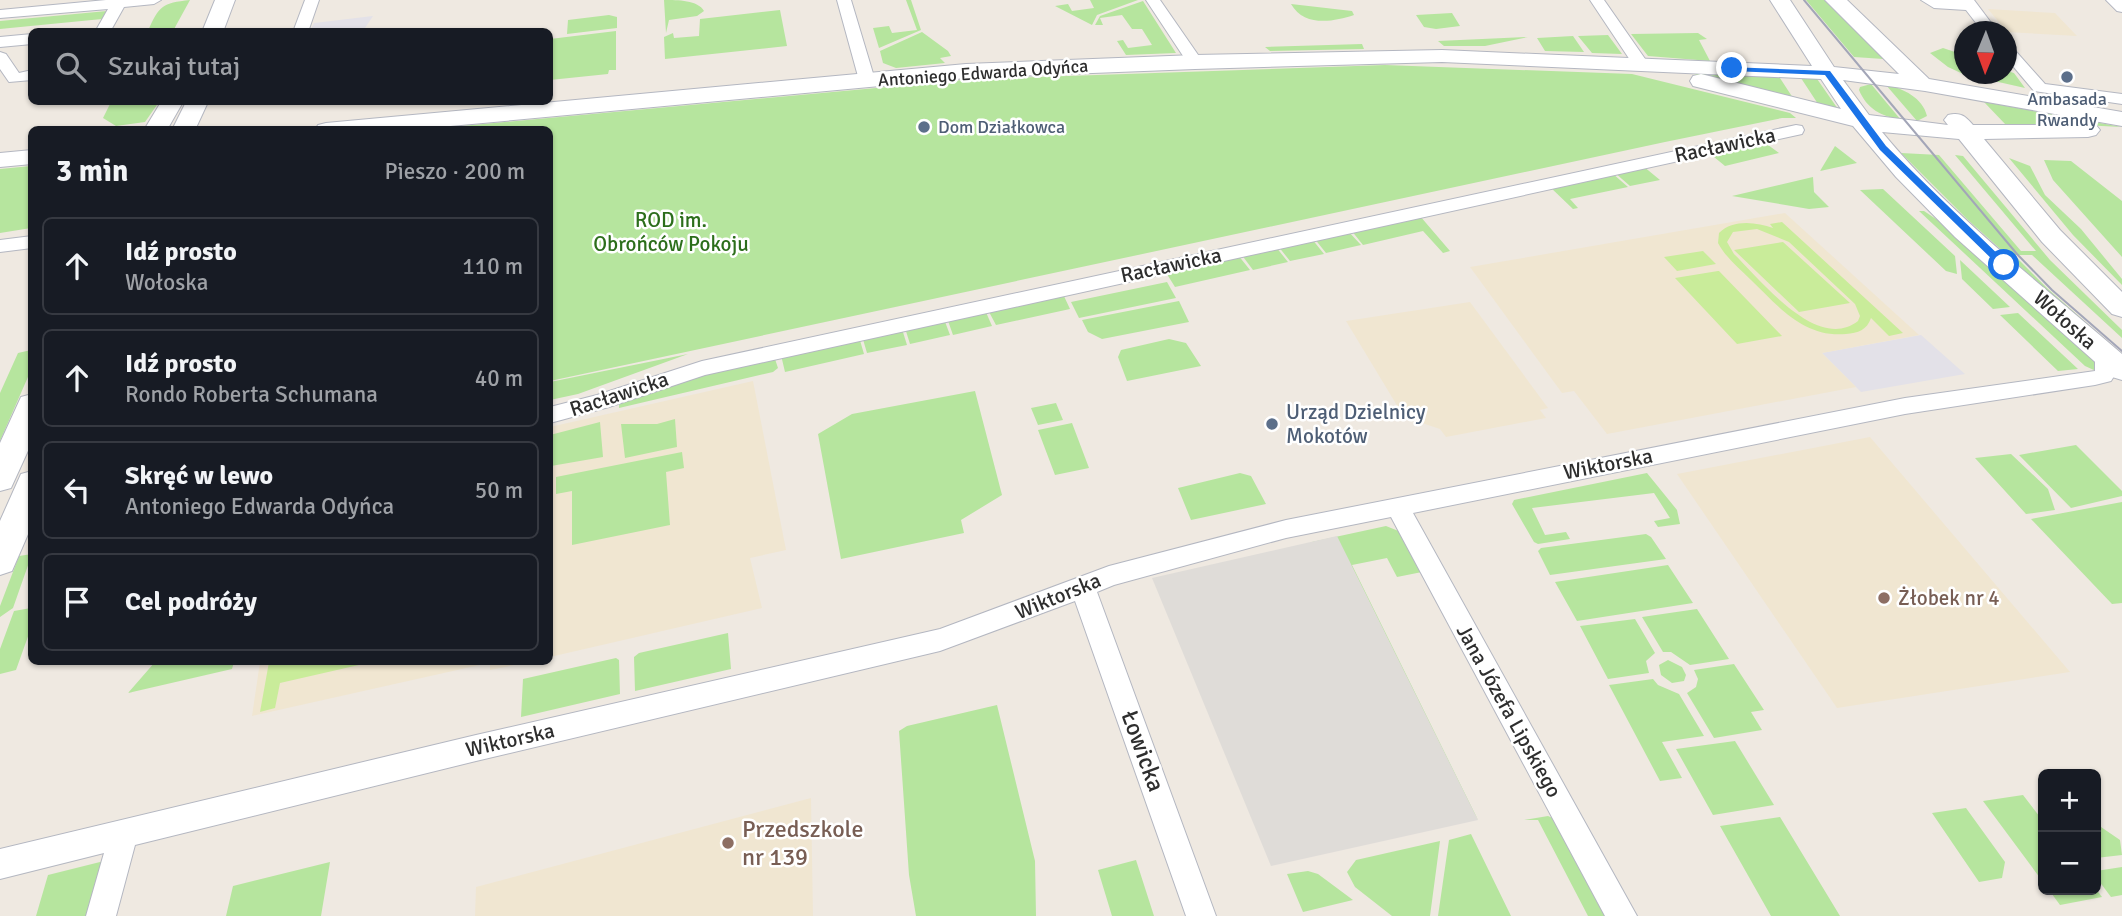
<!DOCTYPE html>
<html lang="pl">
<head>
<meta charset="utf-8">
<style>
  :root { --surface:#171b24; --page:#242831; --text:#f1f3f6; --muted:#9ea1a6; --line:#363941 }
  body { margin:0; font-family:Signika,sans-serif; background:var(--page); color:var(--text) }
  .controls { position:absolute; right:21px; bottom:21px; display:grid; overflow:hidden; border-radius:10px; box-shadow:0 2px 5px #0004 }
  .controls button { width:63px; height:63px; display:grid; place-items:center; padding:0; border:0; border-bottom:2px solid var(--line); background:var(--surface); color:var(--text); font:35px sans-serif }
  .compass { position:absolute; left:1954px; top:21px; width:63px; height:63px; border-radius:50%; background:var(--surface); box-shadow:0 2px 5px #0004; rotate:181deg }
  .stop { position:absolute; width:21px; height:21px; margin:-16px; border:5px solid #1a73e8; border-radius:50%; background:#fff }
  .stop.end { background:#1a73e8; border-color:#fff; box-shadow:0 2px 7px #0008 }
  .list { margin:0; padding:0; list-style:none }
  h2 { display:flex; justify-content:space-between; align-items:center; height:91px; margin:0; padding:0 28px; font-size:30px }
  h2 small { font-size:23px; font-weight:400; color:var(--muted) }
  .list li { display:grid; grid-template-columns:46px 1fr auto; gap:21px; align-items:center; box-sizing:border-box; height:98px; margin:0 14px 14px; padding:0 14px; border:2px solid var(--line); border-radius:10px }
  .list b { display:block; font-size:26px; white-space:nowrap }
  .list p { margin:0; font-size:23px; white-space:nowrap; color:var(--muted) }
  .list em { font-size:23px; font-style:normal; color:var(--muted) }
  .icon { flex:none; width:38px; height:38px; fill:none; stroke:currentColor; stroke-width:2; stroke-linecap:round; stroke-linejoin:round }
  .map { position:relative; flex:none; width:2122px; height:916px; overflow:hidden }
  .search { position:absolute; background:var(--surface); box-shadow:0 2px 5px #0004; left:28px; top:28px; width:525px; height:77px; display:flex; align-items:center; gap:18px; box-sizing:border-box; padding:0 24px; border-radius:10px; color:var(--muted); font-size:26px }
  .panel { position:absolute; background:var(--surface); box-shadow:0 2px 5px #0004; left:28px; top:126px; width:525px; height:539px; border-radius:10px }
  .map>svg:first-child { display:block }
</style>
</head>
<body>
<div class="map">
<svg width="2122" height="916" viewBox="0 0 2122 916">
  <rect width="100%" height="100%" fill="#efe9e1"/>
  <path fill="#e3e1e8" d="M373 16 363 31H310L314 23Z
    M1921 335 1965 374 1861 392 1822 353Z"/>
  <path fill="#f0e6d1" d="M1988 9 2055 13 2077 36 2007 32Z
    M1785 213 1919 335 1822 353 1856 387 1607 434 1574 391 1562 393 1470 267Z
    M1470 302 1548 408 1540 410 1546 418 1446 437 1440 429 1404 417 1346 321Z
    M753 381 786 550 750 558 762 608 550 657V427Z
    M1870 437 2070 672 1837 708 1677 474Z
    M260 662H529L490 670V663L484 664 252 716Z
    M811 798 813 916H475L476 887Z"/>
  <path fill="#b6e59e" d="M190 0 173 31H148C159 6 162 3 190 0Z
    M664 0C678 0 698 0 704 11L697 16 669 20 666 33Z
    M906 0H911L921 30 879 48 873 28 889 26 892 33 917 30Z
    M1090 0H1138L1097 15 1092 25 1055 6 1068 4 1072 11 1094 8Z
    M1806 0H1824L1884 59 1854 57Z
    M1143 1 1176 53 1126 55 1117 41 1123 40 1128 48 1152 45 1142 29H1132L1122 15 1100 18 1103 25H1095L1100 16Z
    M1291 4 1352 11 1354 15C1333 22 1304 27 1291 4Z
    M780 10 787 46 665 59 664 37 673 33 674 38 699 36 700 19Z
    M107 11 102 19 0 29V21Z
    M1452 13 1460 26 1436 29 1424 27 1416 15Z
    M609 15 617 17V28L567 34 568 20Z
    M616 31V70H609L608 74 550 80V39Z
    M922 32 948 51 951 56 940 58 945 63 896 68 883 63 880 51Z
    M1698 33 1707 39 1699 40 1710 61 1648 56 1631 34Z
    M1608 35 1622 54 1592 53 1578 36Z
    M1573 36 1584 52 1545 51 1537 38Z
    M1528 37 1485 46H1444L1438 41Z
    M1362 44 1364 49 1270 51 1265 47Z
    M1943 48 1964 55 1965 74H2007V71L2014 73 2025 88 1963 74 1948 67 1930 53Z
    M1385 65 1632 74 1790 113 1796 118H1782L1665 142 550 381V130L429 129 963 80 1009 78 1011 81V78Z
    M1681 71 1778 75 1793 98Z
    M1799 75 1815 76 1838 109 1818 104Z
    M1871 84 1901 120C1881 116 1867 109 1859 90L1860 87Z
    M1886 85C1903 88 1923 98 1927 116L1917 121Z
    M111 102H159L145 122 116 126 103 118Z
    M1984 102 2122 127 2061 124 2006 125Z
    M1764 142 1779 153 1725 166 1708 152Z
    M1835 146 1857 163 1820 171Z
    M1901 153 1939 155 2021 251H2036L1955 155 1963 156 2050 260 2122 330V338L2032 255H2014L2048 289 2122 354V358L1968 220Z
    M2009 158 2030 166 2045 195 2081 229 2122 279V285L2073 235Z
    M2044 160 2071 161 2122 201V257L2053 180Z
    M31 166V228L0 233V169Z
    M1643 166 1660 180 1630 186 1614 172Z
    M1612 173 1628 187 1570 199 1578 208 1573 209 1549 186Z
    M1813 177 1814 192 1829 207 1809 209 1732 196Z
    M1883 189 1955 256 1957 274 1946 271 1860 190Z
    M1919 211H1924L1951 229 2092 358 2098 365 2096 371 2085 366Z
    M1420 216 1450 251 1443 253 1423 231 1363 245 1351 230Z
    M1348 231 1361 245 1326 253 1314 238Z
    M1312 239 1324 254 1290 261 1278 246Z
    M1276 247 1288 262 1253 270 1241 254Z
    M1238 255 1250 270 1175 287 1165 271Z
    M1960 260 2010 307 1993 309 1962 279Z
    M1167 282 1176 298 1079 318 1071 302Z
    M1063 294 1070 309 996 325 988 310Z
    M1179 301 1189 322 1102 339 1088 332 1082 320Z
    M985 310 992 326 953 335 947 318Z
    M2018 313 2078 369 2058 371 2000 315Z
    M944 319 950 335 910 344 905 328Z
    M902 329 907 345 867 353 862 336Z
    M859 337 864 354 785 372 781 355Z
    M1169 339 1186 343 1201 366 1127 381 1118 357 1121 350Z
    M31 350V370L0 441V393L18 353Z
    M688 354 578 394 550 400V382Z
    M774 356 778 368 773 372 619 408V402L689 379Z
    M975 391 1002 495 961 520 964 533 841 559 818 434 852 414Z
    M1056 403 1063 420 1038 425 1031 408Z
    M675 419 677 447 625 458 621 424H657Z
    M600 422 603 457 551 466 550 435Z
    M1072 423 1089 468 1055 475 1038 430Z
    M2076 445 2122 491V496L2071 508 2019 455Z
    M682 452 684 468 666 472 670 525 572 545V491L556 494V477Z
    M2011 454 2048 489 2055 510 2026 514 1975 458Z
    M1240 473 1251 476 1266 504 1191 520 1178 488Z
    M1647 473 1677 510 1680 524 1658 527 1654 521 1670 518 1654 493 1532 508 1545 535 1566 532 1570 539 1538 544 1534 542 1512 504 1514 500Z
    M2122 502V603L2112 604 2031 519Z
    M1386 526 1401 532 1422 572 1397 577 1387 558 1352 565 1478 820 1312 542Z
    M1646 534 1651 537 1666 559 1550 575 1538 551 1541 548Z
    M32 554 13 608 0 617V606L19 556Z
    M1668 565 1693 603 1577 621 1555 582Z
    M31 608V628L16 670 0 674V649L14 611Z
    M1697 609 1729 659 1690 665 1671 652H1663L1642 617Z
    M1635 619 1655 653 1646 661 1649 673 1608 679 1580 626Z
    M728 633 731 669 635 691 634 657 639 653Z
    M616 658 619 660 620 694 521 717 523 679Z
    M1668 660 1682 667 1686 675 1684 681 1672 683 1661 675 1659 665Z
    M155 662H234L232 669 128 693Z
    M1734 664 1764 710 1751 712 1762 730 1714 738 1687 693 1696 687 1698 679 1694 670Z
    M1653 679 1658 685 1679 694 1704 736 1662 742 1682 778 1660 781 1609 685Z
    M997 705 1035 861 1036 916H916L909 875 899 731 907 726Z
    M1735 741 1774 805 1713 815 1676 749Z
    M2023 795 2043 821V882L1983 801Z
    M1966 808 2005 862 2002 878 1979 882 1932 813Z
    M1548 816 1557 820 1609 916H1588L1538 820H1524Z
    M1780 817 1840 916H1771L1720 826Z
    M2101 827 2120 840 2122 855 2096 858V828Z
    M1471 834 1511 916H1438L1449 840Z
    M1440 841 1430 916H1392L1355 887 1347 872 1356 860Z
    M108 860 93 916H36L48 875Z
    M1136 860 1154 916H1112L1098 870Z
    M330 862 321 916H226L233 886Z
    M2122 867V895L2111 897 2096 877V871Z
    M1308 871 1318 874 1353 900 1303 912 1287 874Z
    M2096 889 2102 897 2060 905 2049 890Z"/>
  <path fill="#c9ec9a" fill-rule="evenodd" d="M1782 222 1903 333 1889 336 1871 318C1867 330 1858 333 1846 334 1804 338 1778 306 1751 280 1739 268 1726 258 1718 243L1719 233C1733 219 1756 222 1773 228L1770 224ZM1757 229 1789 242 1855 304 1860 316 1858 321C1817 353 1760 279 1734 254L1727 242 1733 232Z
    M1783 242 1850 303 1799 312 1734 250Z
    M1703 251 1716 264 1677 271 1664 257Z
    M1718 271H1719L1782 336 1737 344 1675 278Z
    M269 662H372L280 683 275 708 260 712Z"/>
  <path fill="#dfdcd8" d="M1337 536 1478 820 1271 866 1152 578Z"/>
  <g fill="none" stroke-linecap="round" stroke-linejoin="round">
    <defs>
      <path id="street" d="M106 0H161L154 4 124 7 110 32H95L108 9 0 18V10Z
        M305 0H319L308 32H293Z
        M837 0H851L875 80 873 83 867 85 859 80Z
        M1146 0H1160L1203 62 1201 65H1189Z
        M1590 0H1604L1650 66 1648 69H1636Z
        M1921 0H1974L1998 32H1983L1966 10 1934 8Z
        M2106 0H2122V12L2117 11Z
        M32 34V44L0 47V37Z
        M2007 45 2012 47 2045 84 2122 94V104L2034 91 2007 59Z
        M0 52 6 54 19 73 32 70V80L9 82 0 69Z
        M1796 125 1802 126 1804 130 1802 134 705 375 609 407 550 423V407L597 395 702 361Z
        M32 236V248L0 252V240Z
        M2105 348 2112 350 2118 370 2111 381 2095 385 1905 414 1413 513 1637 916H1605L1391 517 1286 538 1114 585 1097 592 1216 916H1186L1075 601 940 651 476 761 135 845 116 916H86L104 853 0 879V849L476 735 940 629 1109 566 1286 520 1905 398 2095 371V355L2098 350Z"/>
      <path id="secondary" d="M215 0H235L223 32H202Z
        M1770 0H1790L1834 67 1899 74 1825 0H1847L1929 79 2122 112V126L1925 91 1843 80 1869 115 1948 125 1944 120 1948 115C1961 112 1965 116 1973 125H2096L2100 130 2096 135 2088 137 1984 139 2060 230 2122 292V317L2112 314 2042 242 1959 139 1882 132C1951 216 2040 283 2122 354V380L2112 377 1955 237 1896 177 1853 126 1693 86 1690 81 1693 76 1701 74 1841 109 1821 79 1442 62 1195 69 966 78 407 130H315L318 125 326 123 966 64 1195 55 1442 50 1812 66Z
        M161 102H183L167 130H144Z
        M186 102H208L195 130H172Z
        M32 150V164L0 167V153Z
        M32 394V442L11 488 0 491V443L21 397Z
        M32 471V525L12 571 0 575V521L21 474Z"/>
    </defs>
    <use href="#street" stroke="#b4b7c1" stroke-width="2"/>
    <use href="#secondary" stroke="#b4b7c1" stroke-width="2"/>
    <use href="#street" fill="#fff" fill-rule="evenodd"/>
    <use href="#secondary" fill="#fff" fill-rule="evenodd"/>
    <path stroke="#a3a6b8" stroke-width="2" d="M1804 0 2017 254 2052 290 2122 351"/>
  </g>
  <path fill="#1a73e8" d="M1729 67 1830 71 1886 146 2007 263V267H2000L1880 150 1825 75 1732 71Z"/>
  <g fill="#5c6f8a" stroke="#fff" stroke-width="2.5">
    <circle cx="2067" cy="77" r="7"/>
    <circle cx="924" cy="127" r="7"/>
    <circle cx="1272" cy="424" r="7"/>
  </g>
  <g fill="#8d6e63" stroke="#fff" stroke-width="2.5">
    <circle cx="1884" cy="598" r="7"/>
    <circle cx="728" cy="843" r="7"/>
  </g>
  <g text-anchor="middle" stroke-width="5" stroke-linejoin="round" paint-order="stroke">
    <g font-size="18" fill="#2e2e2e" stroke="#fff">
      <text transform="translate(983 73) rotate(-4)" y="6">Antoniego Edwarda Odyńca</text>
    </g>
    <g font-size="18" fill="#4e5e75" stroke="#fff">
      <text x="2067" y="105">Ambasada<tspan x="2067" dy="21">Rwandy</tspan></text>
      <text x="938" y="133" text-anchor="start">Dom Działkowca</text>
    </g>
    <g font-size="21" fill="#2e2e2e" stroke="#fff">
      <text transform="translate(1725 145) rotate(-12)" y="7">Racławicka</text>
      <text transform="translate(1171 265) rotate(-12)" y="7">Racławicka</text>
      <text transform="translate(2065 320) rotate(42)" y="7">Wołoska</text>
      <text transform="translate(619 394) rotate(-18)" y="7">Racławicka</text>
      <text transform="translate(1608 464) rotate(-11)" y="7">Wiktorska</text>
      <text transform="translate(1058 596) rotate(-22)" y="7">Wiktorska</text>
      <text transform="translate(1509 711) rotate(61)" y="7">Jana Józefa Lipskiego</text>
      <text transform="translate(510 740) rotate(-13)" y="7">Wiktorska</text>
    </g>
    <g font-size="21" fill="#2c6e1b" stroke="#fff">
      <text x="671" y="227">ROD im.<tspan x="671" dy="24">Obrońców Pokoju</tspan></text>
    </g>
    <g font-size="21" fill="#4e5e75" stroke="#fff" text-anchor="start">
      <text x="1286" y="419">Urząd Dzielnicy<tspan x="1286" dy="24">Mokotów</tspan></text>
    </g>
    <g font-size="21" fill="#785e54" stroke="#fff" text-anchor="start">
      <text x="1898" y="605">Żłobek nr 4</text>
    </g>
    <g font-size="24" fill="#2e2e2e" stroke="#fff">
      <text transform="translate(1143 751) rotate(70)" y="8">Łowicka</text>
    </g>
    <g font-size="24" fill="#785e54" stroke="#fff" text-anchor="start">
      <text x="742" y="837">Przedszkole<tspan x="742" dy="28">nr 139</tspan></text>
    </g>
  </g>
</svg>
<div class="controls">
<button>+</button>
<button>−</button>
</div>
<svg class="compass" viewBox="-18 -18 36 36"><path d="M0-13l5 13h-10z" fill="#e53935"/><path d="M0 13l5-13h-10z" fill="#9ea1a6"/></svg>
<div class="stop" style="left:2004px;top:265px"></div>
<div class="stop end" style="left:1732px;top:68px"></div>
<div class="search"><svg class="icon" aria-label="search" viewBox="0 0 24 24"><circle cx="10" cy="10" r="6"/><path d="M15 15l6 6"/></svg>Szukaj tutaj</div>
<section class="panel">
<h2>3 min<small>Pieszo · 200 m</small></h2>
<ul class="list">
<li><svg class="icon" aria-label="ahead" viewBox="0 0 24 24"><path d="M12 20V5M6 11l6-6 6 6"/></svg><div><b>Idź prosto</b><p>Wołoska</p></div><em>110 m</em></li>
<li><svg class="icon" aria-label="ahead" viewBox="0 0 24 24"><path d="M12 20V5M6 11l6-6 6 6"/></svg><div><b>Idź prosto</b><p>Rondo Roberta Schumana</p></div><em>40 m</em></li>
<li><svg class="icon" aria-label="left" viewBox="0 0 24 24"><path d="M17 20v-9H6M10 6l-5 5 5 5"/></svg><div><b>Skręć w lewo</b><p>Antoniego Edwarda Odyńca</p></div><em>50 m</em></li>
<li><svg class="icon" aria-label="arrive" viewBox="0 0 24 24"><path d="M6 21V4h12l-3 4 3 4H6"/></svg><div><b>Cel podróży</b></div></li>
</ul>
</section>
</div>
</body>
</html>
